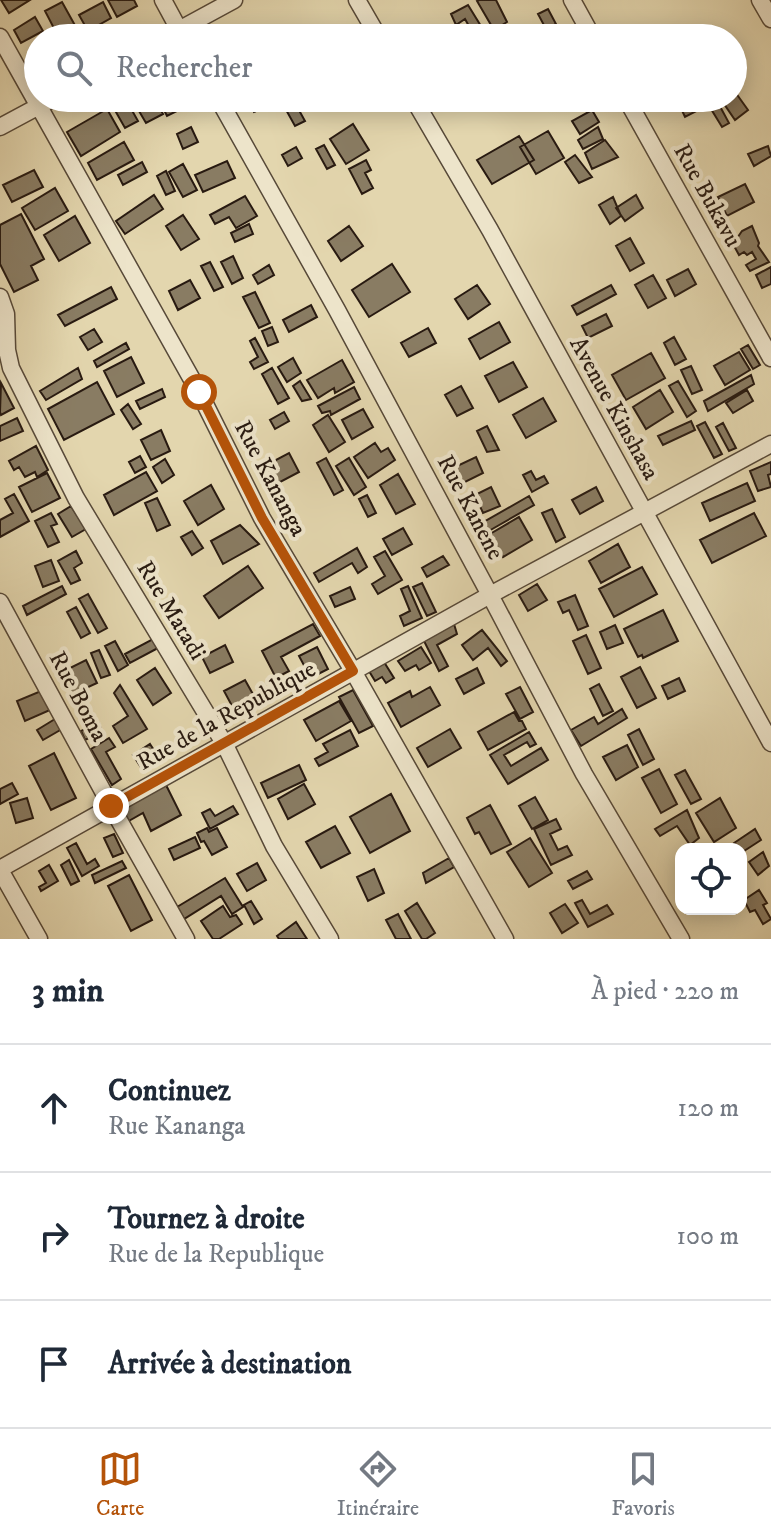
<!DOCTYPE html>
<html lang="fr">
<head>
<meta charset="utf-8">
<style>
  :root { --surface:#fff; --page:#f6f6f7; --text:#1f2937; --muted:#747a83; --line:#e0e1e3; --accent:#b45309 }
  body { margin:0; font-family:"IM FELL DW Pica",serif; background:var(--page); color:var(--text) }
  .controls { position:absolute; right:24px; bottom:24px; display:grid; overflow:hidden; border-radius:16px; box-shadow:0 4px 20px #0003 }
  .controls button { width:72px; height:72px; display:grid; place-items:center; padding:0; border:0; border-bottom:2px solid var(--line); background:var(--surface); color:var(--text); font:40px sans-serif }
  .stop { position:absolute; width:24px; height:24px; margin:-18px; border:6px solid #b45309; border-radius:50%; background:#fff }
  .stop.end { background:#b45309; border-color:#fff; box-shadow:0 2px 8px #0008 }
  .list { margin:0; padding:0; list-style:none }
  h2 { display:flex; justify-content:space-between; align-items:center; height:104px; margin:0; padding:0 32px; font-size:34px }
  h2 small { font-size:26px; font-weight:400; color:var(--muted) }
  .list li { display:grid; grid-template-columns:52px 1fr auto; gap:24px; align-items:center; box-sizing:border-box; height:128px; padding:0 32px; border-top:2px solid var(--line) }
  .list b { display:block; font-size:30px; white-space:nowrap }
  .list p { margin:0; font-size:26px; white-space:nowrap; color:var(--muted) }
  .list em { font-size:26px; font-style:normal; color:var(--muted) }
  .icon { flex:none; width:44px; height:44px; fill:none; stroke:currentColor; stroke-width:2; stroke-linecap:round; stroke-linejoin:round }
  .map { position:relative; flex:none; width:771px; height:939px; overflow:hidden }
  .search { position:absolute; background:var(--surface); box-shadow:0 4px 20px #0003; left:24px; right:24px; top:24px; height:88px; display:flex; align-items:center; gap:20px; box-sizing:border-box; padding:0 28px; border-radius:44px; color:var(--muted); font-size:30px }
  .sheet { height:488px; background:var(--surface) }
  nav { display:flex; justify-content:space-around; align-items:center; box-sizing:border-box; height:112px; border-top:2px solid var(--line); background:var(--surface); font-size:22px; color:var(--muted) }
  nav a { display:grid; justify-items:center; gap:4px }
  nav .on { color:var(--accent) }
  .map>svg:first-child { display:block }
</style>
</head>
<body>
<div class="map">
<svg width="771" height="939" viewBox="0 0 771 939">
  <rect width="100%" height="100%" fill="#e3d6ae"/>
  <filter id="stains"><feTurbulence type="fractalNoise" baseFrequency=".0025" numOctaves="4"/><feColorMatrix values="0 0 0 0 .2 0 0 0 0 .09 0 0 0 0 .02 0 0 0 .5 -.17"/></filter>
  <radialGradient id="worn" r=".72"><stop offset=".6" stop-color="#630" stop-opacity="0"/><stop offset="1" stop-color="#630" stop-opacity=".3"/></radialGradient>
  <path fill="#897c63" stroke="#281a11" stroke-width="2" d="M1 0H30L9 13Z
    M108 0H134L137 6 117 17Z
    M479 0H496L507 22 494 30 477 1Z
    M62 2 82 38H59L45 11Z
    M103 2 111 18 88 31 79 15Z
    M468 5 484 31 475 37 465 19 456 25 451 14Z
    M548 9 556 24 546 29 538 14Z
    M35 17 43 31 21 43 14 30Z
    M733 89 748 110 735 120 720 98H733Z
    M108 98H125L138 121 125 128Z
    M135 98H154L163 114 146 123 132 99Z
    M168 98H188L191 104 167 116 160 102Z
    M247 98H281L254 112Z
    M688 98H701L706 106 685 117 679 104Z
    M716 99 729 123 722 127 708 104Z
    M295 103 305 121 295 126 285 108Z
    M107 109 120 132 81 156 67 132Z
    M592 110 599 122 580 134 572 121Z
    M353 124 369 150 346 164 330 139Z
    M191 127 198 142 183 149 177 134Z
    M598 127 603 139 583 149 578 140Z
    M548 131 564 158 536 174 520 147Z
    M519 136 534 160 492 184 477 160Z
    M605 140 618 157 592 169 585 153Z
    M124 142 134 160 97 180 88 163Z
    M324 145 335 165 327 169 316 149Z
    M768 146 771 156 754 166 748 154Z
    M296 147 302 158 288 166 282 155Z
    M575 155 592 177 579 183 565 162Z
    M366 160 371 170 365 173 373 188 362 194 349 169Z
    M227 161 235 178 203 192 195 175Z
    M142 162 147 172 123 185 118 175Z
    M183 164 197 190 183 197 169 172Z
    M34 170 43 187 12 202 3 185Z
    M166 171 175 191 166 195 157 176Z
    M745 184 754 202 727 216 718 197Z
    M55 188 68 211 35 230 22 208Z
    M154 195 163 209 125 234 116 221Z
    M636 195 643 208 625 221 616 208Z
    M245 196 257 216 236 228 229 217 215 224 210 215Z
    M613 197 621 216 610 224 599 205Z
    M21 214 44 259 31 266 38 280 14 292 0 264V225Z
    M183 215 199 239 181 250 166 226Z
    M75 216 90 243 59 261 44 235Z
    M249 224 253 234 235 242 231 233Z
    M349 226 363 246 341 261 328 241Z
    M752 226 759 243 758 246 769 262 750 271 746 265 756 259 752 252 747 255 744 252 739 255 733 244 742 231Z
    M630 238 644 263 630 271 616 246Z
    M233 256 243 278 232 284 221 262Z
    M210 262 223 287 214 291 201 266Z
    M392 264 410 292 369 317 352 290Z
    M269 265 274 275 258 284 253 275Z
    M771 267V284L762 288 756 275Z
    M688 269 696 284 675 296 667 280Z
    M653 275 666 298 648 308 635 285Z
    M190 280 200 298 178 310 169 291Z
    M477 285 490 304 468 319 455 299Z
    M611 285 616 294 577 315 572 306Z
    M111 287 117 299 65 326 58 315Z
    M255 292 270 323 259 328 243 297Z
    M311 305 317 317 289 332 283 320Z
    M606 314 612 326 588 338 582 326Z
    M499 322 510 342 480 359 469 339Z
    M272 327 278 342 268 346 262 331Z
    M428 328 436 343 409 357 401 343Z
    M94 329 102 342 88 350 80 337Z
    M674 337 686 359 675 365 664 343Z
    M255 338 268 362 254 369 250 362 258 357 250 341Z
    M126 343 129 349 97 367 94 361Z
    M748 345 760 365 753 369 741 349Z
    M739 352 750 370 725 385 714 366Z
    M651 353 665 378 626 400 612 375Z
    M131 357 144 383 117 397 104 371Z
    M293 358 301 373 287 382 278 367Z
    M342 360 354 382 335 393 334 388 318 398 307 380Z
    M513 362 527 387 499 402 485 376Z
    M691 366 702 390 692 394 681 370Z
    M78 368 82 379 46 400 40 391Z
    M272 368 289 398 278 404 262 374Z
    M751 375 754 384 708 411 704 401Z
    M300 381 311 399 302 401 293 386Z
    M678 381 696 411 687 417 669 386Z
    M97 382 114 414 64 440 48 409Z
    M1 383 14 408 1 415 0 412Z
    M461 386 473 408 457 416 445 395Z
    M354 387 360 399 331 415 330 411 322 413 318 406Z
    M162 389 165 397 140 409 136 401Z
    M660 390 673 412 646 429 633 407Z
    M747 390 753 401 733 413 726 403Z
    M543 398 556 421 526 438 513 415Z
    M128 404 141 424 133 429 121 410Z
    M363 409 373 427 352 439 342 420Z
    M284 412 289 421 275 429 270 420Z
    M328 415 345 442 329 452 313 425Z
    M17 418 23 431 0 441V426Z
    M691 421 695 430 663 445 658 436Z
    M705 422 722 454 714 458 697 426Z
    M723 423 736 448 729 451 716 427Z
    M487 426 499 450 487 452 477 431Z
    M161 430 170 451 151 460 141 440Z
    M375 443 381 452 388 448 395 460 368 478 354 457Z
    M36 446 48 470 37 477 35 472 25 477 19 467 14 470 9 461Z
    M289 453 299 472 267 489 257 470Z
    M140 456 146 467 135 473 129 462Z
    M476 457 483 473 463 483 455 467Z
    M326 458 343 490 334 495 317 463Z
    M349 458 366 487 354 495 336 466Z
    M165 459 174 475 162 483 153 467Z
    M771 462V474L768 475 771 487 758 491 750 471Z
    M531 471 536 480 544 476 548 483 532 492 523 475Z
    M146 472 157 491 114 515 104 495Z
    M47 473 60 498 32 512 19 487Z
    M398 474 415 504 396 514 380 485Z
    M747 483 755 501 710 521 702 503Z
    M211 485 224 509 198 525 184 501Z
    M491 487 500 506 483 513 475 495Z
    M596 487 603 501 580 514 572 500Z
    M14 494 29 521 0 537V520L13 513 5 499Z
    M367 495 376 513 368 517 359 499Z
    M529 496 534 505 487 532 482 523Z
    M157 498 170 525 157 531 145 503Z
    M71 506 86 529 72 537 58 514Z
    M552 509 565 537 556 542 542 513Z
    M51 513 57 524 51 526 59 542 48 547 35 521Z
    M754 513 766 536 712 563 700 540Z
    M519 517 532 540 503 557 490 534Z
    M240 525 259 544 223 564 211 541Z
    M403 528 412 544 392 555 383 539Z
    M192 531 203 548 192 555 181 537Z
    M618 544 630 567 601 583 589 561Z
    M357 548 367 567 358 573 352 563 319 582 314 573Z
    M76 551 82 563 74 568 80 580 71 584 58 561Z
    M385 551 402 580 378 594 372 584 385 576 374 557Z
    M443 556 449 565 427 577 422 568Z
    M51 560 59 581 43 587 35 566Z
    M248 566 263 588 219 618 204 596Z
    M642 567 657 594 614 617 599 589Z
    M422 583 436 612 427 616 413 587Z
    M537 584 547 600 528 611 519 595Z
    M62 586 66 594 27 615 23 606Z
    M408 586 422 618 404 626 400 616 410 611 401 589Z
    M350 587 355 599 335 607 330 596Z
    M88 594 107 628 98 633 79 599Z
    M575 595 588 626 578 630 569 610 563 613 558 602Z
    M76 607 90 633 81 638 67 612Z
    M663 610 678 641 643 658 642 655 638 657 624 629Z
    M313 624 320 636 281 657 289 671 276 678 262 651Z
    M454 624 457 634 437 645 448 666 439 671 424 641Z
    M615 625 623 643 607 649 600 632Z
    M482 630 507 661 501 666 488 648 473 660 462 645Z
    M586 635 601 668 588 674 573 641Z
    M153 639 158 648 130 663 125 654Z
    M115 641 128 665 118 671 105 646Z
    M225 645 233 662 210 673 202 657Z
    M317 647 328 669 287 690 282 681 306 669 299 656Z
    M421 647 431 663 419 670 416 665 405 671 398 661Z
    M99 650 110 675 101 678 91 653Z
    M86 660 97 683 71 695 60 673Z
    M384 662 394 678 386 683 382 677 375 681 369 671Z
    M640 667 656 698 637 708 621 677Z
    M155 668 171 693 153 705 137 680Z
    M477 668 484 683 464 694 456 679Z
    M679 678 685 691 668 699 662 686Z
    M245 680 259 705 238 717 224 691Z
    M599 684 613 711 603 716 590 689Z
    M120 685 147 729 123 743 113 726 128 716 114 693Z
    M430 687 440 705 401 727 388 703 410 691 412 697Z
    M520 687 533 712 520 719 506 694Z
    M353 690 373 726 359 733 339 697Z
    M41 691 50 710 25 721 17 701Z
    M339 701 351 721 316 741 304 720Z
    M622 709 627 718 581 746 571 730 594 717 598 724Z
    M514 712 519 721H522L526 729 488 750 478 732Z
    M55 719 62 729 43 740 37 730Z
    M99 723 102 732 85 740 81 731Z
    M450 729 461 748 428 767 417 748Z
    M639 729 654 759 643 765 628 735Z
    M350 730 358 746 319 766 315 759 328 752 323 744Z
    M529 732 536 744 530 747 527 742 504 755 511 766 541 748 548 760 508 784 490 755Z
    M109 738 115 747 106 752 121 779 112 785 91 749Z
    M150 744 161 761 144 772 133 755Z
    M627 745 638 767 616 780 603 757Z
    M54 753 76 798 51 810 29 766Z
    M299 765 306 780 268 798 261 783Z
    M659 769 677 804 661 813 642 778Z
    M685 770 701 799 691 804 675 775Z
    M12 783 18 794 0 804V789Z
    M165 783 181 815 151 831 143 813 127 822 119 807Z
    M304 784 315 804 288 819 278 799Z
    M391 794 410 831 370 853 350 817Z
    M535 797 548 820 532 829 519 806Z
    M27 798 33 818 16 823 10 803Z
    M720 798 736 828 714 842 696 813Z
    M490 805 511 844 491 854 479 832 475 834 467 818Z
    M233 806 238 814 210 829 202 813 210 809 215 816Z
    M687 810 699 838 690 845 677 826 660 836 655 829Z
    M556 819 561 829 550 834 558 850 567 846 572 855 551 865 534 829Z
    M335 826 350 853 321 868 306 842Z
    M207 828 209 832 217 828 227 847 212 855 204 841 201 842 197 833Z
    M755 829 761 840 741 853V849H737L734 843Z
    M114 834 123 853 113 857 104 838Z
    M195 837 200 848 174 860 169 849Z
    M530 838 552 873 529 887 507 852Z
    M76 843 87 864 95 859 99 866 82 876 67 848Z
    M763 852 769 866 758 875 749 862Z
    M449 858 454 867 426 883 423 873Z
    M69 860 79 881 71 885 61 865Z
    M122 861 126 868 95 883 92 875Z
    M257 863 266 880 247 891 237 874Z
    M49 865 58 881 41 891 39 887 46 883 39 871Z
    M374 869 384 893 368 901 357 877Z
    M587 871 592 879 573 889 568 881Z
    M129 875 152 920 131 931 108 886Z
    M225 878 243 907 232 914 221 896 184 919 177 907Z
    M759 890 767 903 763 905 771 919 763 924 755 910 750 912 744 900Z
    M582 900 590 914 607 905 613 914 588 927 575 903Z
    M251 901 262 919 254 924 244 905Z
    M417 903 435 933 426 939H422L405 911Z
    M565 904 578 923 562 933 550 913Z
    M223 906 230 917 236 915 242 924 219 939H213L201 921Z
    M398 914 411 939H396L386 920Z
    M296 922 307 939H279L277 936Z"/>
  <g fill="none" stroke-linecap="round" stroke-linejoin="round">
    <defs>
      <path id="street" d="M163 0 183 37
        M357 0 379 38
        M572 0 593 38
        M760 0 771 19
        M0 37 199 392 262 518 353 671 505 939
        M164 38 234 0
        M218 98 337 310 490 595 584 774 681 939
        M413 98 490 230 771 743
        M626 98 771 358
        M0 127 54 98
        M0 297 6 314 7 350 11 368 76 498 224 743 274 846 330 939
        M0 602 111 806 186 939
        M0 869 490 595 771 444
        M0 870 39 939"/>
    </defs>
    <use href="#street" stroke="#574938" stroke-width="19"/>
    <use href="#street" stroke="#ede4ca" stroke-width="16"/>
  </g>
  <g fill="none" stroke-linecap="round" stroke-linejoin="round">
    <path stroke="#b45309" stroke-width="10" d="M111 806 353 671 262 518 199 392"/>
  </g>
  <g text-anchor="middle" stroke-width="8" stroke-linejoin="round" paint-order="stroke">
    <g font-size="24" fill="#281a11" stroke="#ede4ca">
      <text transform="translate(708 195) rotate(61)" y="8">Rue Bukavu</text>
      <text transform="translate(615 408) rotate(61)" y="8">Avenue Kinshasa</text>
      <text transform="translate(271 478) rotate(62)" y="8">Rue Kananga</text>
      <text transform="translate(471 507) rotate(62)" y="8">Rue Kanene</text>
      <text transform="translate(172 610) rotate(59)" y="8">Rue Matadi</text>
      <text transform="translate(79 696) rotate(62)" y="8">Rue Boma</text>
      <text transform="translate(226 715) rotate(-29)" y="8">Rue de la Republique</text>
    </g>
  </g>
  <rect width="100%" height="100%" filter="url(#stains)"/>
  <rect width="100%" height="100%" fill="url(#worn)"/>
</svg>
<div class="controls">
<button><svg class="icon" aria-label="locate" viewBox="0 0 24 24"><circle cx="12" cy="12" r="6"/><path d="M12 2v4M12 18v4M2 12h4M18 12h4"/></svg></button>
</div>
<div class="stop" style="left:199px;top:392px"></div>
<div class="stop end" style="left:111px;top:806px"></div>
<div class="search"><svg class="icon" aria-label="search" viewBox="0 0 24 24"><circle cx="10" cy="10" r="6"/><path d="M15 15l6 6"/></svg>Rechercher</div>
</div>
<section class="sheet">
<h2>3 min<small>À pied · 220 m</small></h2>
<ul class="list">
<li><svg class="icon" aria-label="ahead" viewBox="0 0 24 24"><path d="M12 20V5M6 11l6-6 6 6"/></svg><div><b>Continuez</b><p>Rue Kananga</p></div><em>120 m</em></li>
<li><svg class="icon" aria-label="right" viewBox="0 0 24 24"><path d="M7 20v-9h11M14 6l5 5-5 5"/></svg><div><b>Tournez à droite</b><p>Rue de la Republique</p></div><em>100 m</em></li>
<li><svg class="icon" aria-label="arrive" viewBox="0 0 24 24"><path d="M6 21V4h12l-3 4 3 4H6"/></svg><div><b>Arrivée à destination</b></div></li>
</ul>
</section>
<nav>
<a class="on"><svg class="icon" aria-label="map" viewBox="0 0 24 24"><path d="M3 6l6-2 6 2 6-2v14l-6 2-6-2-6 2zM9 4v14M15 6v14"/></svg>Carte</a>
<a><svg class="icon" aria-label="directions" viewBox="0 0 24 24"><path d="M12 3l9 9-9 9-9-9zM9 14v-3h6M13 9l2 2-2 2"/></svg>Itinéraire</a>
<a><svg class="icon" aria-label="saved" viewBox="0 0 24 24"><path d="M7 4h10v16l-5-4-5 4z"/></svg>Favoris</a>
</nav>
</body>
</html>
